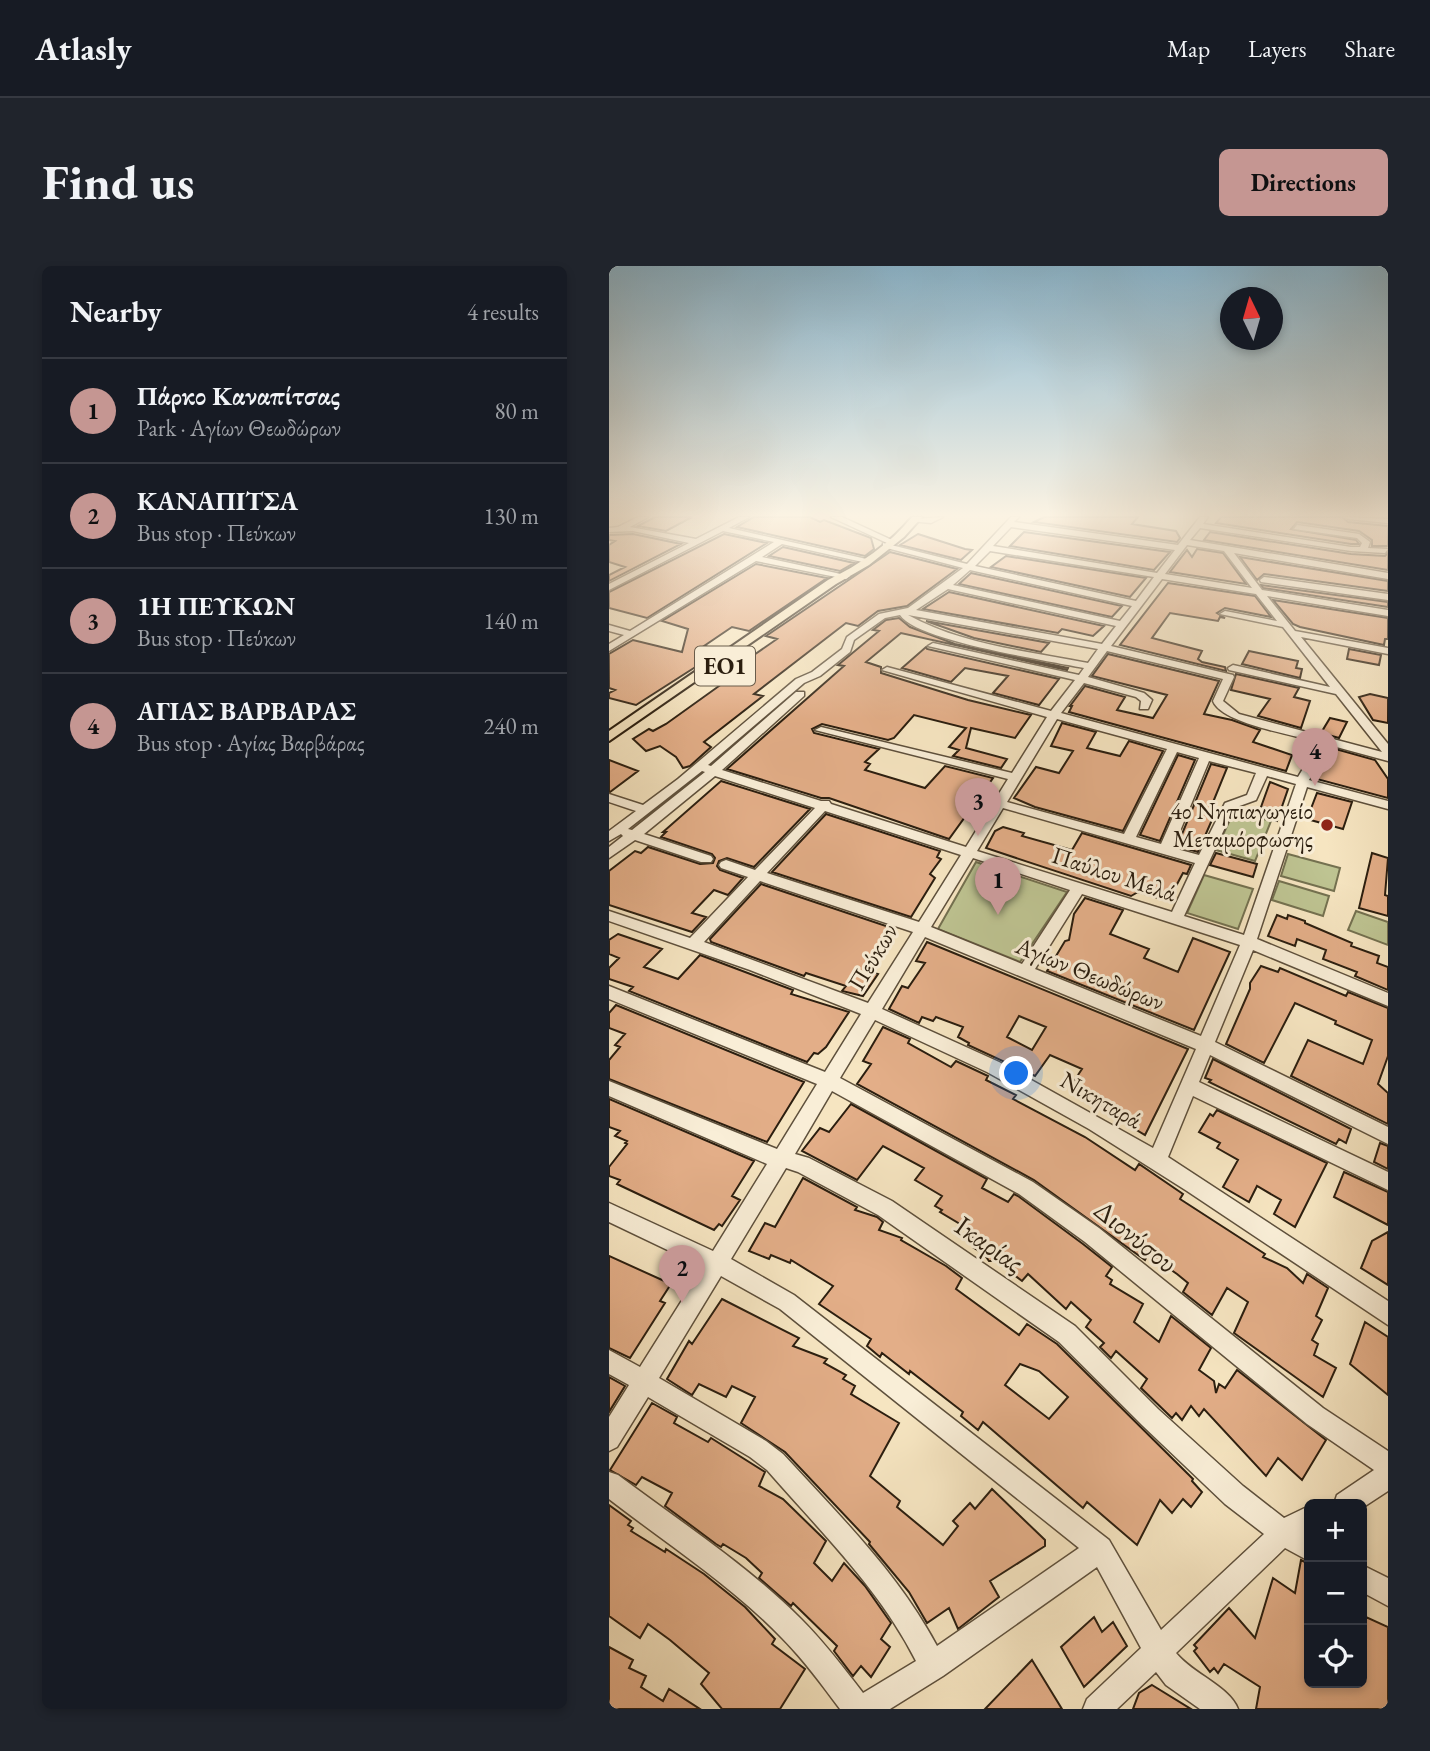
<!DOCTYPE html>
<html lang="en">
<head>
<meta charset="utf-8">
<style>
  :root { --surface:#171b24; --page:#20242c; --text:#f1f3f6; --muted:#9ea1a6; --line:#363941; --accent:#c59692 }
  body { margin:0; font-family:"EB Garamond",serif; background:var(--page); color:var(--text) }
  .controls { position:absolute; right:21px; bottom:21px; display:grid; overflow:hidden; border-radius:10px; box-shadow:0 4px 10px #0003 }
  .controls button { width:63px; height:63px; display:grid; place-items:center; padding:0; border:0; border-bottom:2px solid var(--line); background:var(--surface); color:var(--text); font:35px sans-serif }
  .compass { position:absolute; left:611px; top:21px; width:63px; height:63px; border-radius:50%; background:var(--surface); box-shadow:0 4px 10px #0003; rotate:355deg }
  .you { position:absolute; left:408px; top:808px; width:24px; height:24px; margin:-18px; border:5px solid #fff; border-radius:50%; background:#1a73e8; box-shadow:0 0 0 10px #1a73e833 }
  .badge { display:grid; place-items:center; width:46px; height:46px; border-radius:50%; background:var(--accent); color:#111; font-size:23px; font-weight:700 }
  .pin { position:absolute; translate:-50% -58px; filter:drop-shadow(0 2px 4px #0008) }
  .pin::after { content:''; position:absolute; top:37px; width:24px; height:21px; background:inherit; clip-path:polygon(0 0,100% 0,50% 100%) }
  .list { margin:0; padding:0; list-style:none }
  h2 { display:flex; justify-content:space-between; align-items:center; height:91px; margin:0; padding:0 28px; font-size:30px }
  h2 small { font-size:23px; font-weight:400; color:var(--muted) }
  .list li { display:grid; grid-template-columns:46px 1fr auto; gap:21px; align-items:center; box-sizing:border-box; height:105px; padding:0 28px; border-top:2px solid var(--line) }
  .list b { display:block; font-size:26px; white-space:nowrap }
  .list p { margin:0; font-size:23px; white-space:nowrap; color:var(--muted) }
  .list em { font-size:23px; font-style:normal; color:var(--muted) }
  .icon { flex:none; width:38px; height:38px; fill:none; stroke:currentColor; stroke-width:2; stroke-linecap:round; stroke-linejoin:round }
  .map { position:relative; flex:none; width:779px; height:1443px; overflow:hidden; border-radius:10px }
  header { display:flex; align-items:center; gap:42px; box-sizing:border-box; height:98px; padding:0 35px; background:var(--surface); border-bottom:2px solid var(--line) }
  header strong { font-size:33px }
  nav { display:flex; gap:38px; margin-inline-start:auto; font-size:24px }
  .intro { display:flex; align-items:center; justify-content:space-between; box-sizing:border-box; height:168px; padding:0 42px }
  h1 { margin:0; font-size:49px }
  .button { padding:18px 32px; border-radius:10px; background:var(--accent); color:#111; font-size:24px; font-weight:700 }
  main { display:flex; gap:42px; padding:0 42px }
  aside { flex:1; background:var(--surface); border-radius:10px; box-shadow:0 4px 10px #0003 }
  .map>svg:first-child { display:block }
</style>
</head>
<body>
<header>
<strong>Atlasly</strong>
<nav><a>Map</a><a>Layers</a><a>Share</a></nav>
</header>
<div class="intro"><h1>Find us</h1><a class="button">Directions</a></div>
<main>
<aside>
<h2>Nearby<small>4 results</small></h2>
<ul class="list">
<li><span class="badge">1</span><div><b>Πάρκο Καναπίτσας</b><p>Park · Αγίων Θεωδώρων</p></div><em>80 m</em></li>
<li><span class="badge">2</span><div><b>ΚΑΝΑΠΙΤΣΑ</b><p>Bus stop · Πεύκων</p></div><em>130 m</em></li>
<li><span class="badge">3</span><div><b>1Η ΠΕΥΚΩΝ</b><p>Bus stop · Πεύκων</p></div><em>140 m</em></li>
<li><span class="badge">4</span><div><b>ΑΓΙΑΣ ΒΑΡΒΑΡΑΣ</b><p>Bus stop · Αγίας Βαρβάρας</p></div><em>240 m</em></li>
</ul>
</aside>
<div class="map">
<svg width="779" height="1443" viewBox="0 0 779 1443">
  <rect width="100%" height="100%" fill="#f6e5c1"/>
  <filter id="stains"><feTurbulence type="fractalNoise" baseFrequency=".00286" numOctaves="4"/><feColorMatrix values="0 0 0 0 .2 0 0 0 0 .09 0 0 0 0 .02 0 0 0 .5 -.17"/></filter>
  <radialGradient id="worn" r=".72"><stop offset=".6" stop-color="#630" stop-opacity="0"/><stop offset="1" stop-color="#630" stop-opacity=".3"/></radialGradient>
  <path fill="#bec492" stroke="#747150" stroke-width="2" d="M625 545 662 555 646 595 607 584Z
    M679 588 731 602 725 625 672 610Z
    M367 596 458 626 411 696 329 663Z
    M595 609 644 623 629 663 578 647Z
    M670 615 720 630 714 650 663 634Z
    M747 645 779 656V679L739 664Z"/>
  <path fill="#e3ae88" stroke="#2b1e0f" stroke-width="2" fill-rule="evenodd" d="M46 251H83L57 265 29 260Z
    M145 251H201L211 256 215 254 262 272 265 283 256 290 128 261Z
    M435 251H529L523 258 567 265 571 272 568 276 425 256Z
    M612 251H733L739 256 779 260V280H763V274L750 265 688 256 682 263 747 274 750 278H742L607 257Z
    M415 266 561 286 545 304 401 280Z
    M601 266 742 288 776 290 779 287V304L595 274Z
    M24 268 72 278 0 315V309L16 301 0 296V279L6 275 0 274V269Z
    M115 268 158 277 38 352 0 342V326Z
    M309 268 356 283 363 284 352 294 291 279Z
    M174 281 245 297 231 305 160 290Z
    M588 283 614 287 637 318 561 306 578 284 583 291Z
    M281 286 348 303 298 340 269 345 249 360 237 357 145 428 154 430 95 476 102 481 81 500 74 502 67 491 51 480 37 485 24 473 40 463 44 465 57 458 117 415 99 410 130 388 142 391 168 373 157 370Z
    M397 290 537 312 521 331 382 301Z
    M631 291 779 315V325L655 308 648 314Z
    M147 298 218 312 140 365 123 361 95 380 113 384 27 439 0 432V427L6 424 0 422V388L24 374 73 386 79 363 53 355Z
    M362 307 513 340 503 351 350 318Z
    M559 317 646 330 662 351 616 342 608 347 616 352 611 351 609 355 561 347 543 372 593 385 589 393 593 396 616 401 617 405 511 379Z
    M652 319 779 336V341L654 322Z
    M340 326 495 360 484 370 453 363 449 367 314 343Z
    M664 334 779 352V373H776L775 379 691 361 684 358Z
    M290 352 301 361 346 378 459 402 458 404 292 367 257 396 272 401V407L359 434 422 449 406 472 362 462 357 482 398 493 392 502 344 490 350 484 340 481 357 462 305 449 285 472 279 474 213 458 203 463 205 467 270 483 256 496 261 498 256 504 316 522 336 500 384 512 340 573 220 532H212L118 503 235 400 229 399 270 365 264 364 277 354Z
    M317 355 440 377 432 386 365 372Z
    M317 381 318 383 450 413 430 439 384 427 399 410 356 402 342 416 293 402Z
    M740 383 772 389 770 399 738 393Z
    M640 385 689 395 687 402 693 403 691 412 633 398Z
    M499 388 610 415 595 448 623 454 651 464 644 476 683 489 677 505 460 446 463 440H461L476 420 516 431 508 444 544 452 558 429 483 410Z
    M627 408 690 422 685 431 701 435 692 462 649 450 661 433 622 424Z
    M761 428 779 432V457L764 454 750 431Z
    M721 452 738 456 730 472 712 467Z
    M453 457 487 466 478 482 511 490 520 475 554 485 514 565 426 541 405 532 427 501 450 507 464 485 442 480Z
    M723 482 766 494 779 513V532L704 512Z
    M569 489 586 494 551 575 531 569Z
    M0 494 29 505 1 526H0Z
    M602 498 618 502 600 546 606 547 589 586 568 580Z
    M112 515 201 543 145 601 118 592 110 595 108 600 111 604 134 612 119 629 105 624 83 647 97 651 83 666 0 639V605L26 585 32 587 39 581 91 598 104 597 106 592 103 588 52 571 57 566H54Z
    M661 516 679 523 668 555 653 551 656 542 652 541Z
    M708 527 743 536 734 563 698 553Z
    M217 548 331 585 328 591 332 593 321 608 326 612 302 651 163 606Z
    M394 561 415 567 413 570 463 584 473 567 582 599 578 608 574 607 559 635 529 626 522 630 377 582 386 565Z
    M607 587 648 598 644 611 601 599Z
    M763 587 779 592 776 629 779 630V650L750 642Z
    M152 618 286 663 262 706 269 708 254 730 233 725 237 720 197 707 195 710 102 676 101 673Z
    M476 632 514 644 501 668 540 683 535 692 569 706 584 672 621 686 585 764 438 705 456 675 460 674 465 648Z
    M668 649 678 653 679 649 696 655V657L743 677 742 680 770 690 768 697 779 701V724L746 710 748 706 714 693 717 684 688 673 686 680 659 670Z
    M9 668 53 683 35 701 69 713 91 689 184 724 182 728 240 746 217 781 209 788 205 787 198 796 20 725 24 721 0 713V702L10 692 0 688V674Z
    M318 676 579 783 536 869 501 848 503 845 482 834 485 828 465 815 473 803 441 789 426 810 359 779 360 777 349 771 354 761 327 751 324 755 313 751 310 757 280 743 293 720 299 722 316 697 307 695ZM410 750 437 761 423 784 398 771Z
    M652 700 669 706 671 702 737 730 739 726 779 742V790L769 818 779 827V858L682 810 699 774 754 798 763 774 726 758 727 755 686 737 655 797 617 778 641 723V717Z
    M7 739 195 816 158 876 0 813V794L11 781 6 779 16 768 0 762V747Z
    M274 761 301 773 299 777 342 801 347 795 379 810 377 814 407 829 404 833 476 871 526 904 530 898 574 928 571 933 656 988 654 991 678 1002 694 1017 698 1008 719 1022 707 1050 713 1054 703 1074 709 1078 705 1089 727 1102 714 1131 625 1067 639 1036 618 1022 603 1049 574 1026 579 1017 568 1008 539 988 536 994 425 914 248 818 262 798 254 795Z
    M604 793 742 863 737 877 730 873 727 878 600 816 602 814 596 812Z
    M0 833 145 895 123 930 131 934 113 960 110 958 105 964 8 918 11 914 0 910V901L18 878 16 877 18 875 6 870 11 865 0 861Z
    M242 838 378 913 373 922 399 936 405 928 409 930 474 978 503 1001 497 1010 503 1014 501 1018 534 1038 525 1056 550 1076 562 1050 602 1082 590 1104 605 1115 607 1127 610 1118 616 1122 628 1104 717 1174 693 1214 669 1192 657 1210 595 1143 590 1150 582 1140 573 1154 567 1147 563 1152 532 1122 538 1113 507 1085 502 1092 491 1081 495 1077 477 1061 482 1054 462 1036 457 1043 419 1008 413 1015 387 995H380L375 988 365 982 370 975 363 971 366 967 331 946 333 944 326 940 333 930 306 914 315 902 274 880 248 914 193 885 211 862 220 866Z
    M608 844 718 897 686 961 665 948 672 934 648 920 640 936 614 921 629 894 608 882 611 877 590 866 601 848 604 850Z
    M771 877 779 880V903L765 896Z
    M735 906 779 926V959L725 931Z
    M194 912 248 941 246 944 268 951 274 956 270 964 293 972 292 974 337 1000 353 1012 347 1023 410 1069 418 1058 448 1078 584 1213 583 1215 593 1226 582 1241 574 1233 563 1247 551 1234 528 1279 478 1236 474 1242 374 1156 369 1164 352 1150 354 1146 301 1105 300 1108 273 1087 271 1091 258 1080 262 1073 210 1038 224 1020 182 994 181 997 162 989 160 993 140 985 156 957 166 961ZM411 1098 430 1105 459 1131 440 1153 396 1119Z
    M779 966V1019L752 1002 763 975Z
    M0 990 62 1018 51 1035 56 1037 21 1092 0 1082Z
    M113 1033 190 1072 184 1080 218 1093 215 1097 237 1109 234 1113 246 1120 242 1128 290 1157 261 1210 291 1235 288 1241 334 1279 349 1260 344 1255 361 1237 366 1243 383 1223 436 1274V1280L381 1315 390 1331 349 1363 340 1342 318 1357 300 1326 260 1278 261 1276 176 1186 132 1157 146 1131 123 1120 117 1131 90 1118 83 1129 58 1113 80 1075 83 1078Z
    M756 1056 779 1071V1129L741 1098Z
    M0 1111 16 1120 0 1146Z
    M43 1137 68 1151 65 1157 99 1176 102 1172 156 1206 150 1220 174 1233 217 1275 205 1297 223 1315 235 1297 256 1320 282 1357 272 1373 281 1381 262 1411 252 1400 244 1410 225 1385 228 1380 184 1337 182 1340 150 1312 153 1307 137 1292 114 1278 112 1281 107 1278 56 1240 63 1227 33 1211 27 1219 1 1204Z
    M0 1239 22 1255 19 1259 24 1262 22 1265 56 1286 57 1283 95 1308 136 1341 166 1373 163 1378 196 1403 171 1443H113L92 1418 100 1407 61 1374 39 1358 31 1372 0 1350Z
    M692 1294 700 1298V1417H753V1355L757 1357V1351L779 1361V1443H647L651 1421 615 1398 609 1407 605 1402 601 1406 585 1385 588 1382 585 1379 620 1342 646 1372 664 1312 686 1327Z
    M485 1351 493 1366 504 1356 518 1380 475 1421 452 1381Z
    M0 1381 24 1394 20 1402 37 1410 32 1421 54 1435 60 1423 91 1443H0Z
    M423 1394 453 1443H376Z
    M543 1419 582 1443H524L530 1427Z"/>
  <g fill="none" stroke-linecap="round" stroke-linejoin="round">
    <defs>
      <path id="minor" d="M29 251H39L21 261 87 273 130 251H140L120 262 262 294 258 297 173 278 153 291 241 310 237 313 147 295 0 385V378L15 369 0 365V359L21 365 165 276 114 265 0 324V318L80 277 24 265 0 266V262L9 261Z
        M222 251H233L285 275 278 277Z
        M334 251 322 257 301 255 305 253Z
        M402 251H410L405 256 569 279 591 251H599L594 258 742 281H751L753 277 748 272 685 263 688 259 750 268 761 276 759 282 779 283 776 287 742 285 591 262 581 274 779 307V313L625 287 653 324 779 344V350L658 330 686 365 779 382V388L692 371 779 478V495L720 479 700 514 779 535V543L698 521 648 673 779 727V740L644 684 606 776 779 861V878L601 789 590 816 779 906V924L584 830 559 891 779 1035V1059L578 925 480 863 378 806 266 754 231 812 424 916 490 962 714 1142 779 1185V1225L753 1242V1238H725L728 1229 765 1204 698 1158 476 976 410 928 223 825 186 888 200 892 283 935 466 1060 549 1143 634 1220 675 1252 700 1240V1295L676 1282 567 1387C584 1408 620 1420 629 1443H591L557 1419 547 1406 508 1443H474L478 1433 532 1382 488 1301 334 1410 281 1443H231C213 1419 195 1394 173 1372 122 1319 58 1278 0 1233V1206L9 1209C70 1255 137 1298 192 1353 215 1376 235 1402 254 1427L307 1395C270 1322 211 1265 158 1204L141 1191 39 1131 8 1181 0 1185V1151L20 1119 0 1108V1084L31 1101 94 1001 0 956V937L104 985 158 898 0 830V815L168 883 208 818 0 733V720L216 806 252 748 141 704 0 655V645L81 672 139 611 112 602 110 599 112 596 117 594 146 604 206 542 106 510 35 568 102 590 104 593 102 596H92L26 574 0 592V581L14 570 12 568 0 575V565L27 545 0 536V528L34 539 69 513 187 413 203 406 233 383 238 371 270 348 299 342 354 302 274 281V277L358 298ZM402 261 566 284 548 307 384 280ZM578 279 615 285 643 322 556 308ZM381 285 545 311 527 335 366 300ZM361 304 523 340 511 355 344 319ZM553 313 647 328 668 355 616 345 611 348 674 361 721 421 624 399 619 402 620 404 727 428 773 486 630 448 614 435 625 411 624 409 502 380ZM339 323 507 360 493 378 307 344ZM291 349C307 375 441 395 475 402L470 409 324 377 319 380 466 414 442 445 278 401 273 404 438 451 403 507 212 461 206 464 399 513 357 581 222 538 220 535H212L113 504 195 430V426H187L102 500 99 499 195 417 211 410 241 386 245 374 276 352ZM299 349 489 383 479 397C419 385 353 379 299 349ZM498 385 614 413 604 435C613 458 686 469 710 476L689 511 452 447 475 417 527 431 532 435 531 443H539L543 434 535 427 479 411ZM448 453 558 483 515 568 398 536ZM568 486 590 492 552 578 527 571ZM600 495 647 507 638 529 616 537 590 589 564 582ZM93 505 96 506 23 564 19 563ZM658 510 687 518 635 669 575 650 625 542 647 534ZM394 542 586 597 563 646 368 585ZM216 545 352 589 310 656 158 607ZM364 592 461 624 413 698 322 661ZM151 615 304 666 259 737 95 676ZM473 628 631 679 592 770 426 703ZM316 671 587 783 544 882 390 796 273 743ZM177 902 189 906 269 949 450 1076 533 1159 616 1238 655 1268 552 1364 500 1274 185 1029 122 993ZM112 1010 171 1043 470 1282 328 1380C289 1307 230 1249 174 1188L157 1175 50 1112Z
        M735 251 779 253V257L739 253Z
        M655 311 779 328V334L652 316 651 314Z
        M753 1299 779 1312V1340L753 1326Z"/>
      <path id="major" d="M303 251H313L295 271 260 299 227 318 0 475V465L219 314C250 299 281 278 303 251Z"/>
    </defs>
    <use href="#minor" stroke="#5e503c" stroke-width="3"/>
    <use href="#major" stroke="#2b1e0f" stroke-width="4"/>
    <use href="#minor" fill="#f9eed7" fill-rule="evenodd"/>
    <use href="#major" fill="#f6e5c1" fill-rule="evenodd"/>
  </g>
  <linearGradient id="sky" x2="0" y2="1"><stop stop-color="#8ab8d2"/><stop offset="0.55" stop-color="#fbf3e3"/><stop offset="1" stop-color="#fbf3e3" stop-opacity="0"/></linearGradient>
  <rect width="779" height="453" fill="url(#sky)"/>
  <circle fill="#8f2418" stroke="#f9eed7" stroke-width="2.5" cx="718" cy="559" r="7"/>
  <g text-anchor="middle" stroke-width="6" stroke-linejoin="round" paint-order="stroke">
    <rect fill="#f9eed7" stroke="#695c4b" stroke-width="2" x="86" y="380.5" width="60" height="39" rx="5"/>
    <g font-size="23" font-weight="bold" fill="#2b1e0f">
      <text x="116" y="408">ΕΟ1</text>
    </g>
    <g font-size="24" fill="#2b1e0f" stroke="#f9eed7" text-anchor="end">
      <text x="704" y="553">4ο Νηπιαγωγείο<tspan x="704" dy="28">Μεταμόρφωσης</tspan></text>
    </g>
    <g font-size="24" fill="#2b1e0f" stroke="#f9eed7">
      <text transform="translate(505 608) rotate(18)" y="8">Παύλου Μελά</text>
      <text transform="translate(264 691) rotate(-59)" y="8">Πεύκων</text>
      <text transform="translate(481 708) rotate(22)" y="8">Αγίων Θεωδώρων</text>
      <text transform="translate(492 834) rotate(30)" y="8">Νικηταρά</text>
    </g>
    <g font-size="28" fill="#2b1e0f" stroke="#f9eed7">
      <text transform="translate(527 970) rotate(39)" y="10">Διονύσου</text>
      <text transform="translate(381 978) rotate(35)" y="10">Ικαρίας</text>
    </g>
  </g>
  <rect width="100%" height="100%" filter="url(#stains)"/>
  <rect width="100%" height="100%" fill="url(#worn)"/>
</svg>
<div class="controls">
<button>+</button>
<button>−</button>
<button><svg class="icon" aria-label="locate" viewBox="0 0 24 24"><circle cx="12" cy="12" r="6"/><path d="M12 2v4M12 18v4M2 12h4M18 12h4"/></svg></button>
</div>
<svg class="compass" viewBox="-18 -18 36 36"><path d="M0-13l5 13h-10z" fill="#e53935"/><path d="M0 13l5-13h-10z" fill="#9ea1a6"/></svg>
<div class="you"></div>
<div class="pin badge" style="left:389px;top:649px">1</div>
<div class="pin badge" style="left:73px;top:1037px">2</div>
<div class="pin badge" style="left:369px;top:570px">3</div>
<div class="pin badge" style="left:706px;top:520px">4</div>
</div>
</main>
</body>
</html>
